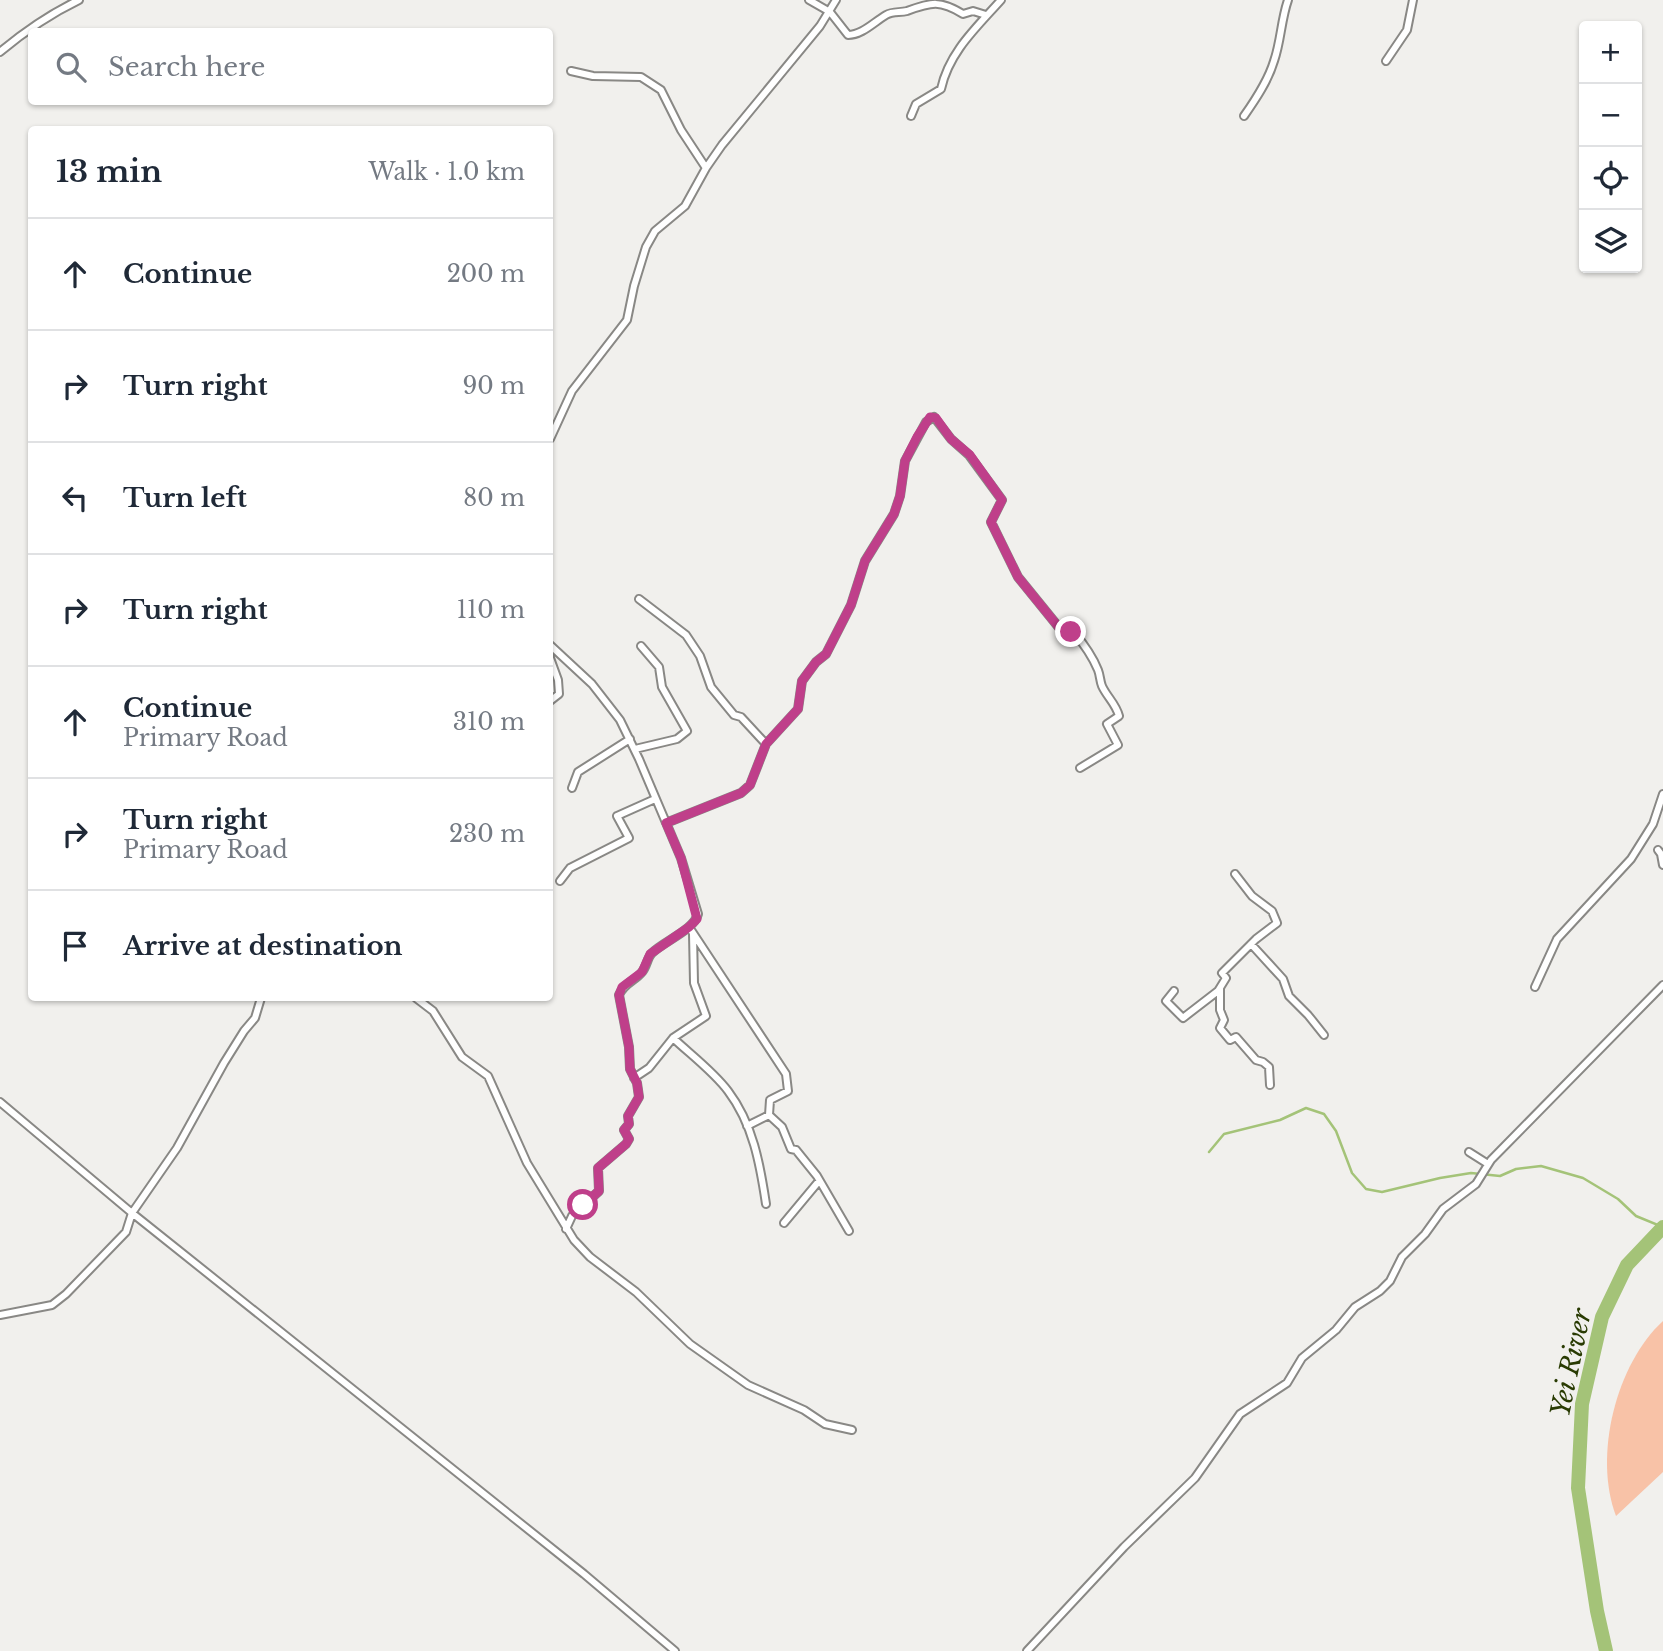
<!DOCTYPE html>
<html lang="en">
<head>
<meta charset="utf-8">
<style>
  :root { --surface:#fff; --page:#f2f2f3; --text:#1f2937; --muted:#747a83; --line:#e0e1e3 }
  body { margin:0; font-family:"Libre Baskerville",serif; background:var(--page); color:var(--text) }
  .controls { position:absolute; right:21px; top:21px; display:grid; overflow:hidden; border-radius:7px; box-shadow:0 2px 5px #0004 }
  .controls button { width:63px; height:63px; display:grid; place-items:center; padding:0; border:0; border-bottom:2px solid var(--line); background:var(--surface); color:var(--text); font:35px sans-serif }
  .stop { position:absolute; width:21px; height:21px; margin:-16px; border:5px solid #bf3f8a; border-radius:50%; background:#fff }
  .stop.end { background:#bf3f8a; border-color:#fff; box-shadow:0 2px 7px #0008 }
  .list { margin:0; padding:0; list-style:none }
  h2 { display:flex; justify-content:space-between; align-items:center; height:91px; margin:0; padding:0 28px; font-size:30px }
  h2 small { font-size:23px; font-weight:400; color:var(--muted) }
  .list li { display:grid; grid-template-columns:46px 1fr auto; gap:21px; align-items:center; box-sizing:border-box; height:112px; padding:0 28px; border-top:2px solid var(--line) }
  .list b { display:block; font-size:26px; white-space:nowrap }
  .list p { margin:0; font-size:23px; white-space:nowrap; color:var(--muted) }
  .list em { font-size:23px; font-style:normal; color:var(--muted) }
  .icon { flex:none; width:38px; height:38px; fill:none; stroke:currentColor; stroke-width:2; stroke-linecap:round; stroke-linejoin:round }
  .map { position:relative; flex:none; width:1663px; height:1651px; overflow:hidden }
  .search { position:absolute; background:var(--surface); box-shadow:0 2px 5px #0004; left:28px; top:28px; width:525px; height:77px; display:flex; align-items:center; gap:18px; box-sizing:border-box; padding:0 24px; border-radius:7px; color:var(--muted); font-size:26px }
  .panel { position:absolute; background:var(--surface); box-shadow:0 2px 5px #0004; left:28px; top:126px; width:525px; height:875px; border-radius:7px }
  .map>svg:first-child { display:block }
</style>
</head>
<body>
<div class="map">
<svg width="1663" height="1651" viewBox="0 0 1663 1651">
  <rect width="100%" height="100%" fill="#f1f0ed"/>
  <path fill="#f8c2a7" d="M1663 1321V1472L1616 1516C1593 1456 1616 1364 1663 1321Z"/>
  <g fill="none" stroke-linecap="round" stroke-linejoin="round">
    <path stroke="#a4c378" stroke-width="2.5" d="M1209 1152 1224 1134 1280 1120 1306 1108 1324 1114 1336 1131 1352 1173 1366 1189 1382 1192 1440 1178 1471 1173 1500 1176 1516 1169 1541 1166 1583 1178 1618 1199 1636 1216 1663 1227"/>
    <path stroke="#a4c378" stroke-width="14" d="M1606 1651 1597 1611 1578 1488 1582 1404 1602 1317 1627 1265 1663 1227"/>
    <defs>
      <path id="minor" d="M809 0 830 12 848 35C862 35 874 22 886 15 893 11 900 13 907 11 932 2 940 0 963 14L973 11 986 15
        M0 52C25 31 50 14 79 0
        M1386 61 1407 30 1413 0
        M571 71 593 76 641 77 661 90 681 130 706 168
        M911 116 916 104 941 89C949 52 977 27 1001 0
        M1244 116C1256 99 1268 81 1274 61 1281 41 1281 20 1288 0
        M550 439 572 391 627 320 634 286 646 247 655 231 685 206 706 168 722 145 820 26 836 0
        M639 599 686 635 700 656 711 687 734 715 741 717 766 744 750 785 741 793 666 823
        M550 645 592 684 620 720 639 759 681 858 698 914C694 930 664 941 652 953 647 958 647 966 642 972 635 981 624 983 619 995L629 1047 630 1069 637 1083 639 1097 628 1116 629 1124 624 1130 629 1139 626 1144 598 1168 599 1191 572 1216 566 1229
        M550 658 558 680 559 694 550 701
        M766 744 798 709 802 681 816 662 826 654 851 605 865 561 894 514 900 496 905 461 926 422 934 417 951 439 969 455 1002 500 991 522 1018 577 1061 630 1064 633 1073 631C1083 643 1092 655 1098 670 1100 675 1100 681 1102 686 1107 697 1116 704 1119 716L1107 724 1118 745 1080 768
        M635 749 677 739 687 731 662 687 659 667 641 646
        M572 788 578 772 630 739
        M1658 850 1661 854 1663 865
        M560 881 570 868 629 838 617 816 655 799
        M689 927 786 1074 788 1091 770 1100 769 1115 747 1126
        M1251 944 1283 979 1289 996 1308 1015 1324 1035
        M1535 987 1557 939 1631 859 1653 824 1663 794
        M1220 989V1010L1224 1020 1220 1028 1230 1040 1236 1037 1256 1060 1263 1062 1269 1067 1270 1085
        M1174 991 1166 1001 1183 1018 1218 991 1226 978 1222 973 1256 939 1277 923 1272 911 1252 896 1235 874
        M416 998 433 1011 462 1057 488 1076 527 1163 574 1240 590 1257 636 1292 690 1344 748 1385 804 1410 825 1424 852 1430
        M673 1038C690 1054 714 1072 728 1091 753 1124 760 1164 766 1204
        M634 1078 649 1068 673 1038 706 1016 694 983 693 934
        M0 1102 132 1213 584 1574 675 1651
        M769 1115 782 1127 791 1149 796 1150 817 1176 849 1231
        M1469 1152 1488 1164
        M784 1223 819 1181
        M0 1315 52 1305 66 1294 126 1232 132 1213 177 1148 224 1063 244 1031 255 1018 261 998
        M1027 1651 1124 1547 1195 1478 1240 1414 1287 1383 1302 1358 1336 1330 1355 1307 1380 1291 1390 1281 1402 1257 1425 1234 1443 1209 1476 1184 1491 1160 1663 985"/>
    </defs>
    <use href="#minor" stroke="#898885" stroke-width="10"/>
    <use href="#minor" stroke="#fff" stroke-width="6"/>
  </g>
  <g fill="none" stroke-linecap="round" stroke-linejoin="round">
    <path stroke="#bf3f8a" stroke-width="9" d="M583 1205 599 1191 598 1168 626 1144 629 1139 624 1130 629 1124 628 1116 639 1097 637 1083 630 1069 629 1047 619 995 622 987 642 972 650 954 689 927 697 919 681 858 666 823 741 793 750 785 766 744 798 709 802 681 816 662 826 654 851 605 865 561 894 514 900 496 905 461 917 437 930 417 936 418 951 439 970 455 1002 500 991 522 1018 577 1061 630 1064 633 1071 632"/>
  </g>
  <g text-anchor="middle" stroke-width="5" stroke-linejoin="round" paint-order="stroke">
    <g font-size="26" font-style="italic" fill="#293b03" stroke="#f1f0ed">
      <text transform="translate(1571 1363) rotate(-78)" y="9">Yei River</text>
    </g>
  </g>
</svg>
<div class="controls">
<button>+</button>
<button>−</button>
<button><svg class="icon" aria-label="locate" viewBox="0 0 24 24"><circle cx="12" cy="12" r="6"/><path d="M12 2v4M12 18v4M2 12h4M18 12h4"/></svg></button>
<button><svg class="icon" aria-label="layers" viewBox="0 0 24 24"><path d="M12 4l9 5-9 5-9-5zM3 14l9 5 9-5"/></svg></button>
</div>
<div class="stop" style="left:583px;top:1205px"></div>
<div class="stop end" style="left:1071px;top:632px"></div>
<div class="search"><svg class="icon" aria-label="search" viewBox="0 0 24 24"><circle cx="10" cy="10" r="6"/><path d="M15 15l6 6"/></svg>Search here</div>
<section class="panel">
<h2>13 min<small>Walk · 1.0 km</small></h2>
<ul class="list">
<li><svg class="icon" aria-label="ahead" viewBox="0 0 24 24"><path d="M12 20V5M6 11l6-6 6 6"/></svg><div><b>Continue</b></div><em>200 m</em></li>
<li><svg class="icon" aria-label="right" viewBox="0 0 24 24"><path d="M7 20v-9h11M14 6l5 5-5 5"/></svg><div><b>Turn right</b></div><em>90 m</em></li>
<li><svg class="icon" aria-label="left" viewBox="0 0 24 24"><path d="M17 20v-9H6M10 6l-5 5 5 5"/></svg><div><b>Turn left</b></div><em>80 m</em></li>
<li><svg class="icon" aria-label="right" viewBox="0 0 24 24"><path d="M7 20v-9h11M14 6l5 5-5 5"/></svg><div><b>Turn right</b></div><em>110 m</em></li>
<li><svg class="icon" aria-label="ahead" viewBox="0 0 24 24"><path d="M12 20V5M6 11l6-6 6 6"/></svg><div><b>Continue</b><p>Primary Road</p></div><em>310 m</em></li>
<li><svg class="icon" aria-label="right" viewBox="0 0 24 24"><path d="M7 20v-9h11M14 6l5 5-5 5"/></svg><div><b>Turn right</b><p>Primary Road</p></div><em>230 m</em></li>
<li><svg class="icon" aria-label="arrive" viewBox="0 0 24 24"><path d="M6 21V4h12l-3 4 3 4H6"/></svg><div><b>Arrive at destination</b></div></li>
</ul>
</section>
</div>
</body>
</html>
